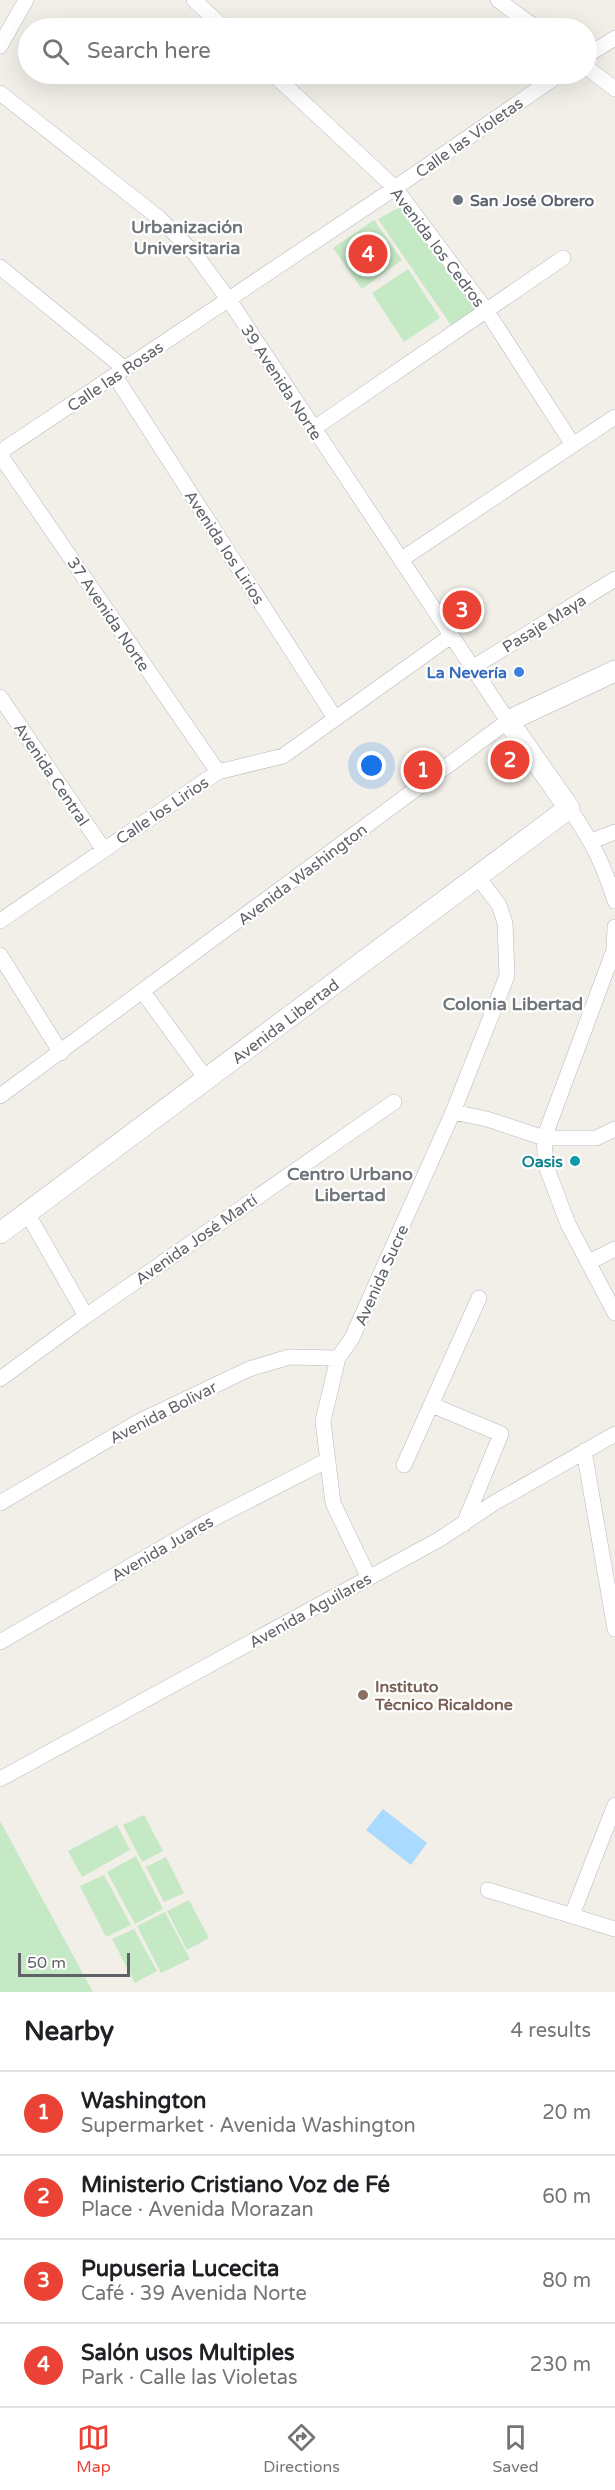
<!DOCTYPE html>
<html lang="en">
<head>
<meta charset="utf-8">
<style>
  :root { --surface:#fff; --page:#f6f6f6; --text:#202124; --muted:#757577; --line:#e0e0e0; --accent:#ea4335 }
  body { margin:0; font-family:"Varela Round",sans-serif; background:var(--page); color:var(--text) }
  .scale { position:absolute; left:18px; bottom:15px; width:112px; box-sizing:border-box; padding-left:6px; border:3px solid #5f6368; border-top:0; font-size:16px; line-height:21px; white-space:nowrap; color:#5f6368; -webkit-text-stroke:4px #fff; paint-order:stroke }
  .you { position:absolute; left:372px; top:766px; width:21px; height:21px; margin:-15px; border:4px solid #fff; border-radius:50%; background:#1a73e8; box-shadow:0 0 0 9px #1a73e833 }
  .badge { display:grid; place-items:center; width:39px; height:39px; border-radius:50%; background:var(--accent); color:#fff; font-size:20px; font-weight:700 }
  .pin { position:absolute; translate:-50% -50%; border:3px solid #fff; box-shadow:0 2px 6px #0006 }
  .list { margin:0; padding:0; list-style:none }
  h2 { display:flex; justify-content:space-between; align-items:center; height:78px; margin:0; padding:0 24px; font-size:26px }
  h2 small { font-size:20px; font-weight:400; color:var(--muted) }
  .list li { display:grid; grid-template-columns:39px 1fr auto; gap:18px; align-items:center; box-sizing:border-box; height:84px; padding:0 24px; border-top:2px solid var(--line) }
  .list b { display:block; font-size:22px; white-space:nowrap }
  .list p { margin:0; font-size:20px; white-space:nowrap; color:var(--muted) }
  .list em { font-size:20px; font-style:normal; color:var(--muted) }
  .icon { flex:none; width:33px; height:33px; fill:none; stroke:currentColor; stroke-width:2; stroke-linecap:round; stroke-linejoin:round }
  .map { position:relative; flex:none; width:615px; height:1992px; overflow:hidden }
  .search { position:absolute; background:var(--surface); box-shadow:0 6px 24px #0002; left:18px; right:18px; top:18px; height:66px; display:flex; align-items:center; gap:15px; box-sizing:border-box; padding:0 21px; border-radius:33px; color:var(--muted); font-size:22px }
  .sheet { height:414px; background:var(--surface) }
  nav { display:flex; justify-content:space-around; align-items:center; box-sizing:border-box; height:84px; border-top:2px solid var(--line); background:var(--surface); font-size:16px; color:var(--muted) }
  nav a { display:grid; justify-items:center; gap:3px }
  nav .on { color:var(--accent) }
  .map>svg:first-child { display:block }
</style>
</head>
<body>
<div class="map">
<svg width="615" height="1992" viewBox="0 0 615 1992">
  <rect width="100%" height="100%" fill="#f1efe8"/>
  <path fill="#c5e8c5" d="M402 206 482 313 455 331 378 219Z
    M374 220 402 260 362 289 333 248Z
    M408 269 440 318 404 342 372 293Z
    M144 1815 163 1851 142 1862 123 1825Z
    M0 1821 93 1992H0Z
    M117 1825 130 1850 82 1877 68 1851Z
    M136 1856 163 1909 135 1924 107 1872Z
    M166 1857 184 1893 164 1902 146 1867Z
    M104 1875 131 1925 106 1937 80 1886Z
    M189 1900 209 1938 187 1950 167 1911Z
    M165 1912 190 1959 161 1973 137 1926Z
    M134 1929 157 1971 135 1983 112 1939Z"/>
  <path fill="#aadaff" d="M383 1809 427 1843 411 1865 366 1830Z"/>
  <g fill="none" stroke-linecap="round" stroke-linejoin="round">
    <defs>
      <path id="street" d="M194 0 224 28
        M498 0 536 28
        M0 46 26 0
        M586 56 615 38
        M586 67 615 89
        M273 74 395 188 486 310 573 445
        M0 93 159 218 195 254 229 300 508 721 0 1096
        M0 267 125 369
        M115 376 335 718
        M313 429 563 258
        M0 452 395 188 560 74
        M0 455 218 772
        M402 559 615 417
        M472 668 615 579
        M0 697 104 850
        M569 808C592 841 603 863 615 901
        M592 841 615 832
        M0 921 218 772 283 756 451 636
        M615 927 614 950 544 1138 546 1166 568 1224 615 1313
        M0 955 61 1053
        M143 992 207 1080
        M453 1112 487 1119 544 1138H596L615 1129
        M27 1213 86 1316
        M589 1262 615 1249
        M0 1379 86 1316 394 1102
        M432 1405 501 1434 464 1524
        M584 1451 615 1629
        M404 1465 479 1298
        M0 1503 140 1421 249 1369 289 1357 338 1358
        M369 1578 333 1503 323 1421 338 1358 352 1338 453 1112 507 976 505 923 499 905 477 876
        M0 1642 205 1523 328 1460
        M0 1779 440 1539 494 1503 615 1434
        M488 1890 615 1929
        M572 1915 615 1805"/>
      <path id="secondary" d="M0 1233 569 808 508 721 615 671"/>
    </defs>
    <use href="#street" stroke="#b5b8bc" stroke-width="16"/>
    <use href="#secondary" stroke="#b6babf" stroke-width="22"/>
    <use href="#street" stroke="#fff" stroke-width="15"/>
    <use href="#secondary" stroke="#fff" stroke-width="21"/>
  </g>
  <circle fill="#6b7280" stroke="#fff" stroke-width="2" cx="458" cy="200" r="6"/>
  <circle fill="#3f7fe0" stroke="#fff" stroke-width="2" cx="519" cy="672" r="6"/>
  <circle fill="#0f9aa8" stroke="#fff" stroke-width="2" cx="575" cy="1161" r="6"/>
  <circle fill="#8d6e63" stroke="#fff" stroke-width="2" cx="363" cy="1695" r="6"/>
  <g text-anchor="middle" stroke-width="4.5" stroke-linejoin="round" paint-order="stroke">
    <g font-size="16" fill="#5f6368" stroke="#fff">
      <text transform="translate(469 137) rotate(-35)" y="6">Calle las Violetas</text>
      <text transform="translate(438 247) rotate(53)" y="6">Avenida los Cedros</text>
      <text transform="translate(115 376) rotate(-34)" y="6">Calle las Rosas</text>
      <text transform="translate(282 382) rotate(57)" y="6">39 Avenida Norte</text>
      <text transform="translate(225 547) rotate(57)" y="6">Avenida los Lirios</text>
      <text transform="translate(109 614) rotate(56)" y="6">37 Avenida Norte</text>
      <text transform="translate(544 623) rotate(-32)" y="6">Pasaje Maya</text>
      <text transform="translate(52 774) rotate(56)" y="6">Avenida Central</text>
      <text transform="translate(162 810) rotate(-34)" y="6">Calle los Lirios</text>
      <text transform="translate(302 874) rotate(-37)" y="6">Avenida Washington</text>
      <text transform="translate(285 1021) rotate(-37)" y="6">Avenida Libertad</text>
      <text transform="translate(196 1239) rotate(-35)" y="6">Avenida José Martí</text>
      <text transform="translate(381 1275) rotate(-66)" y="6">Avenida Sucre</text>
      <text transform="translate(163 1412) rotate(-27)" y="6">Avenida Bolivar</text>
      <text transform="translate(162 1548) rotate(-30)" y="6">Avenida Juares</text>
      <text transform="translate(310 1610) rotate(-29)" y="6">Avenida Aguilares</text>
    </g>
    <g font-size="16" font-weight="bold" fill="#5b616d" stroke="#fff" text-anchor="start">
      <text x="470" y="206">San José Obrero</text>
    </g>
    <g font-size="16" font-weight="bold" fill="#366cbe" stroke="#fff" text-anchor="end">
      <text x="507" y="678">La Nevería</text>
    </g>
    <g font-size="16" font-weight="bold" fill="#0d838f" stroke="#fff" text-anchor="end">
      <text x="563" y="1167">Oasis</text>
    </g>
    <g font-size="16" font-weight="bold" fill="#785e54" stroke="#fff" text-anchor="start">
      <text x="375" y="1692">Instituto<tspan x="375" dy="18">Técnico Ricaldone</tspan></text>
    </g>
    <g font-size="18" font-weight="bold" fill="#70757a" stroke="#fff">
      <text x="187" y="233">Urbanización<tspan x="187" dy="21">Universitaria</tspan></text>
      <text x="513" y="1010">Colonia Libertad</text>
      <text x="350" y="1180">Centro Urbano<tspan x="350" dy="21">Libertad</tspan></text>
    </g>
  </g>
</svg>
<div class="scale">50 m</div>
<div class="you"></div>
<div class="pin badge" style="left:423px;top:770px">1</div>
<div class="pin badge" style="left:510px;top:760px">2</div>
<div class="pin badge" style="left:462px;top:610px">3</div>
<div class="pin badge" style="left:368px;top:254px">4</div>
<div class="search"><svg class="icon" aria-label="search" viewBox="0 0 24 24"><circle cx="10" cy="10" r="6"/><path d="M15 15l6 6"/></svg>Search here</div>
</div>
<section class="sheet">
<h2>Nearby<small>4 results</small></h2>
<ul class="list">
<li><span class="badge">1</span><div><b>Washington</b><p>Supermarket · Avenida Washington</p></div><em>20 m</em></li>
<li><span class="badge">2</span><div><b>Ministerio Cristiano Voz de Fé</b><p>Place · Avenida Morazan</p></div><em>60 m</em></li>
<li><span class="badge">3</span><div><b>Pupuseria Lucecita</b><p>Café · 39 Avenida Norte</p></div><em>80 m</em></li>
<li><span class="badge">4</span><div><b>Salón usos Multiples</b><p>Park · Calle las Violetas</p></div><em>230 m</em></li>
</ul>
</section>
<nav>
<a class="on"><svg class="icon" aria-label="map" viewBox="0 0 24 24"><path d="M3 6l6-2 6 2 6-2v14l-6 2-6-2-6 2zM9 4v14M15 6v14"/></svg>Map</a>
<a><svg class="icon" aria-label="directions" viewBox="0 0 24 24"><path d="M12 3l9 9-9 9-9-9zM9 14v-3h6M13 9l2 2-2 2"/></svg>Directions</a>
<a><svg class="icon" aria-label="saved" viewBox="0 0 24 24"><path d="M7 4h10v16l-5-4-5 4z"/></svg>Saved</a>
</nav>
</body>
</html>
